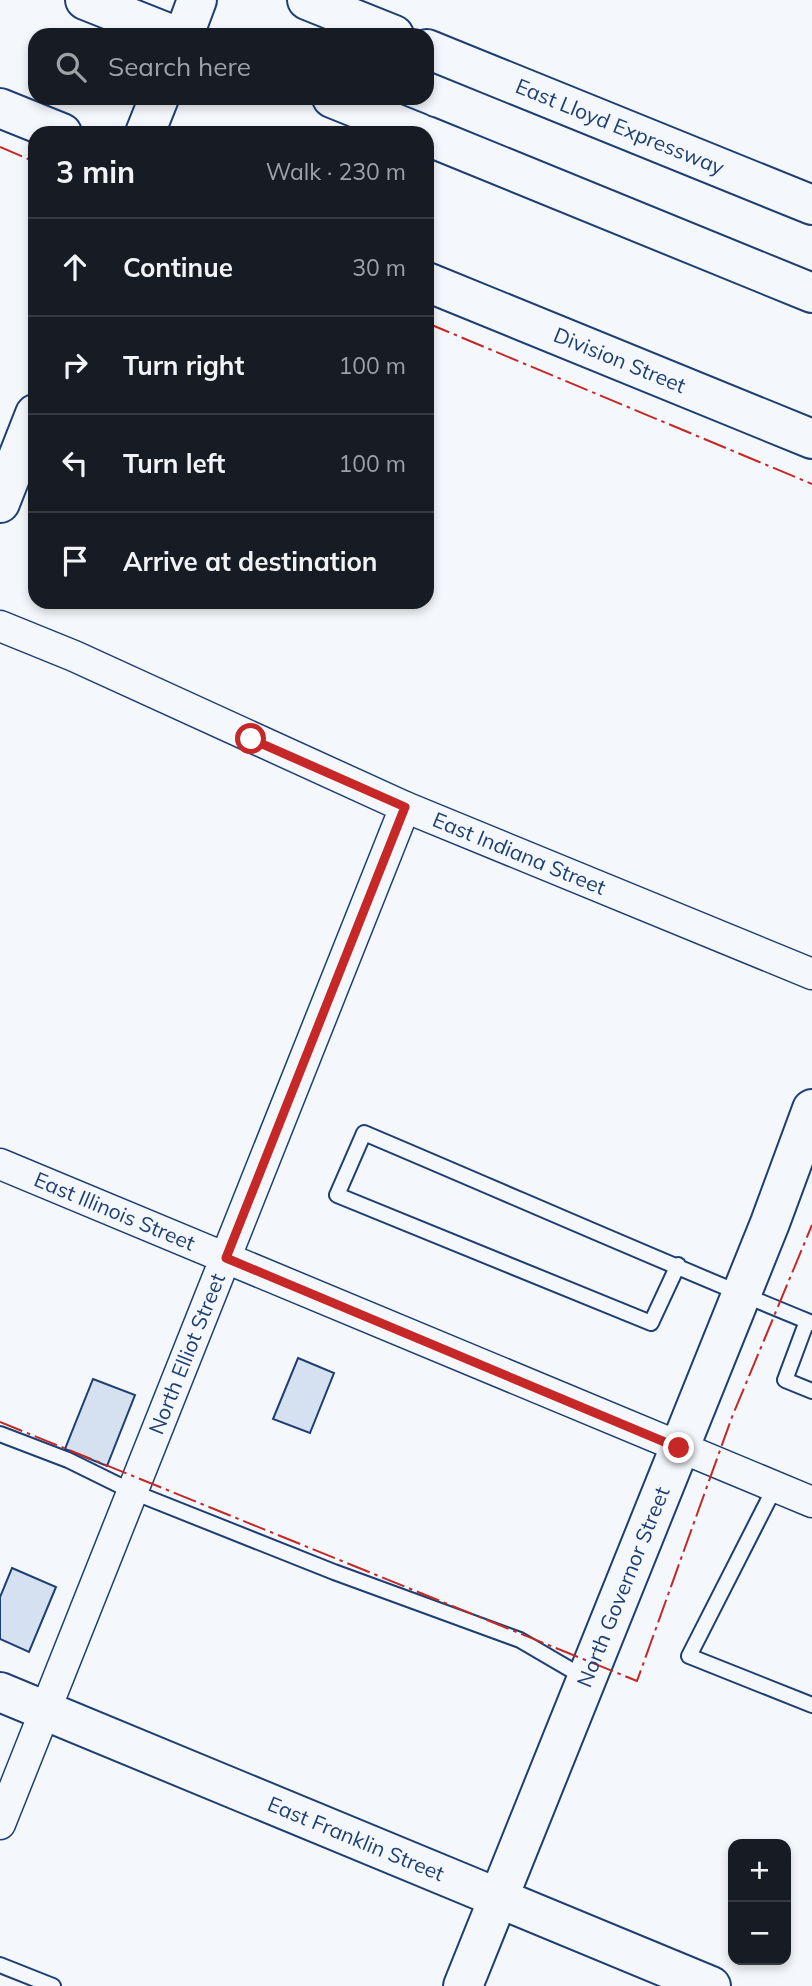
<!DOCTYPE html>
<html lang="en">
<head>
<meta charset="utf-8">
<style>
  :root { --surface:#171b24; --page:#242831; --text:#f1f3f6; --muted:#9ea1a6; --line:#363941 }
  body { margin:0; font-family:Mulish,sans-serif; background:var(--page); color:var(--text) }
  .controls { position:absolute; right:21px; bottom:21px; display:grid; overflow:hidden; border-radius:14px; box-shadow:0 4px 10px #0003 }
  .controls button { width:63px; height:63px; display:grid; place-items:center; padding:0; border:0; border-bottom:2px solid var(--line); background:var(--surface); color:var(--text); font:35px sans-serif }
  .stop { position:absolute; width:21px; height:21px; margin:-16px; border:5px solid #c62828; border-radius:50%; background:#fff }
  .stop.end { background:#c62828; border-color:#fff; box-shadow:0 2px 7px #0008 }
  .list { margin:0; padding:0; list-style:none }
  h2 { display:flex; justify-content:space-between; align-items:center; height:91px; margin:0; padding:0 28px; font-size:30px }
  h2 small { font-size:23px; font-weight:400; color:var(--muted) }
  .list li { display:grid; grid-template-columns:46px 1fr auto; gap:21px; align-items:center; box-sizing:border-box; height:98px; padding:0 28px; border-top:2px solid var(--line) }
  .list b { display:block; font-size:26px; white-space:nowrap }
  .list em { font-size:23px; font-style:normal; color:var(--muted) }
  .icon { flex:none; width:38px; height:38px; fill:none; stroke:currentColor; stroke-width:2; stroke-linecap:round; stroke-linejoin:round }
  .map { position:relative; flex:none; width:812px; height:1986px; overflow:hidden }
  .search { position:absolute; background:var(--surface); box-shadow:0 4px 10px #0003; left:28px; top:28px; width:406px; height:77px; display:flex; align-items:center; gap:18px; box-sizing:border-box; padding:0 24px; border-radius:21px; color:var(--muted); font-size:26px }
  .panel { position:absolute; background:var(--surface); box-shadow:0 4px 10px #0003; left:28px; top:126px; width:406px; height:483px; border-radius:21px }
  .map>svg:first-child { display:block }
</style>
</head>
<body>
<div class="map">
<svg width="812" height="1986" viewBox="0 0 812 1986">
  <rect width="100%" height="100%" fill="#f4f7fb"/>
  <path fill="#d5e0f0" stroke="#1d3f73" stroke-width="2" d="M298 1358 334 1373 310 1433 273 1419Z
    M93 1379 135 1395 107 1466 65 1449Z
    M12 1568 56 1587 29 1652 0 1639V1597Z"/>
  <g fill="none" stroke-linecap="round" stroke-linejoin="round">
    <defs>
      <path id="lane" d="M678 1265 651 1323 337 1195 364 1133C513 1196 662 1262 812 1323
        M807 1321 785 1380 812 1391
        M0 1434 68 1460 133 1492 334 1572 520 1640 585 1678
        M775 1487 689 1656 812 1705
        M0 1965 53 1986"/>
      <g id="street">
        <path id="s1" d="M0 626 74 656 405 807 812 974"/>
        <path id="s2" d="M0 1164 812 1502"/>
        <path id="s3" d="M0 1824 405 807"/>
      </g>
      <g id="secondary">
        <path d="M184 35 197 0"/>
        <path d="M0 108 62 133"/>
        <path d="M145 133 159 98"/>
        <path id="s4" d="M427 282 812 439"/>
        <path d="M0 503 35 414"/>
        <path id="s5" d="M0 1692 711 1986"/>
        <path id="s6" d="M463 1986 770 1223 812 1109"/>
      </g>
      <g id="highway">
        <path d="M85 0 173 35"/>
        <path d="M307 0 394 35"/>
        <path id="s7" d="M427 49 812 205"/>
        <path d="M332 98 419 133"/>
        <path d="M427 136 812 293"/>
      </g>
    </defs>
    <use href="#lane" stroke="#1d3f73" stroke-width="18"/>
    <use href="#street" stroke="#1d3f73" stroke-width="33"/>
    <use href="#secondary" stroke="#1d3f73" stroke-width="42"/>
    <use href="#highway" stroke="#1d3f73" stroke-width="42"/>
    <use href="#lane" stroke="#f4f7fb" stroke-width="14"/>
    <use href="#street" stroke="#f4f7fb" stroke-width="30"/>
    <use href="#secondary" stroke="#f4f7fb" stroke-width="38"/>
    <use href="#highway" stroke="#f4f7fb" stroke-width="38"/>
    <path stroke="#c62828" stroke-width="2" stroke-dasharray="24 5 3.5 5" stroke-linecap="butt" d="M0 147 35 162
      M427 323 812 484
      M0 1422 637 1681 732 1417 812 1225"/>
  </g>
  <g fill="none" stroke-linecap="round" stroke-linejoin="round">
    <path stroke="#c62828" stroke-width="9" d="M251 739 405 807 226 1258 679 1448"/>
  </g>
  <g text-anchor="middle" stroke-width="5" stroke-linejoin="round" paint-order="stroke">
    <g font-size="21" fill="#1d3f73" stroke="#f4f7fb">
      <text dy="7" stroke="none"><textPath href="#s7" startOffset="208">East Lloyd Expressway</textPath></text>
      <text dy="7" stroke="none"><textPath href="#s4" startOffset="208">Division Street</textPath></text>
      <text dy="7" stroke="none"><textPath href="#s1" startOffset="567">East Indiana Street</textPath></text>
      <text dy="7" stroke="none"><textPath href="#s2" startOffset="124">East Illinois Street</textPath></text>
      <text dy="7" stroke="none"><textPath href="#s3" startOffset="506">North Elliot Street</textPath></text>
      <text dy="7" stroke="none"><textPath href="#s6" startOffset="430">North Governor Street</textPath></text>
      <text dy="7" stroke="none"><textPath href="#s5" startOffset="385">East Franklin Street</textPath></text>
    </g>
  </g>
</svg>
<div class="controls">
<button>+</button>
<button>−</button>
</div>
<div class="stop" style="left:251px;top:739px"></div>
<div class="stop end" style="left:679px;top:1448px"></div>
<div class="search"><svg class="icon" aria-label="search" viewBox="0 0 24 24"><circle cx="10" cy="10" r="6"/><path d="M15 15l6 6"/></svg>Search here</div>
<section class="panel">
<h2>3 min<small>Walk · 230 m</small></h2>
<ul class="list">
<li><svg class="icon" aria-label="ahead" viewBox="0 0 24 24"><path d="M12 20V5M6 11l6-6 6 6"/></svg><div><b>Continue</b></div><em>30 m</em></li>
<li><svg class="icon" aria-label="right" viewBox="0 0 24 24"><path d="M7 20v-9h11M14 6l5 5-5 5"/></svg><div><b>Turn right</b></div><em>100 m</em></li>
<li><svg class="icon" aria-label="left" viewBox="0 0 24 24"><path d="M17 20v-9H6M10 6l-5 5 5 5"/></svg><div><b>Turn left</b></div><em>100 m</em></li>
<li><svg class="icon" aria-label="arrive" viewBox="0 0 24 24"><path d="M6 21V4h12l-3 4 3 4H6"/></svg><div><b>Arrive at destination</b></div></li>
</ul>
</section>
</div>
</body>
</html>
